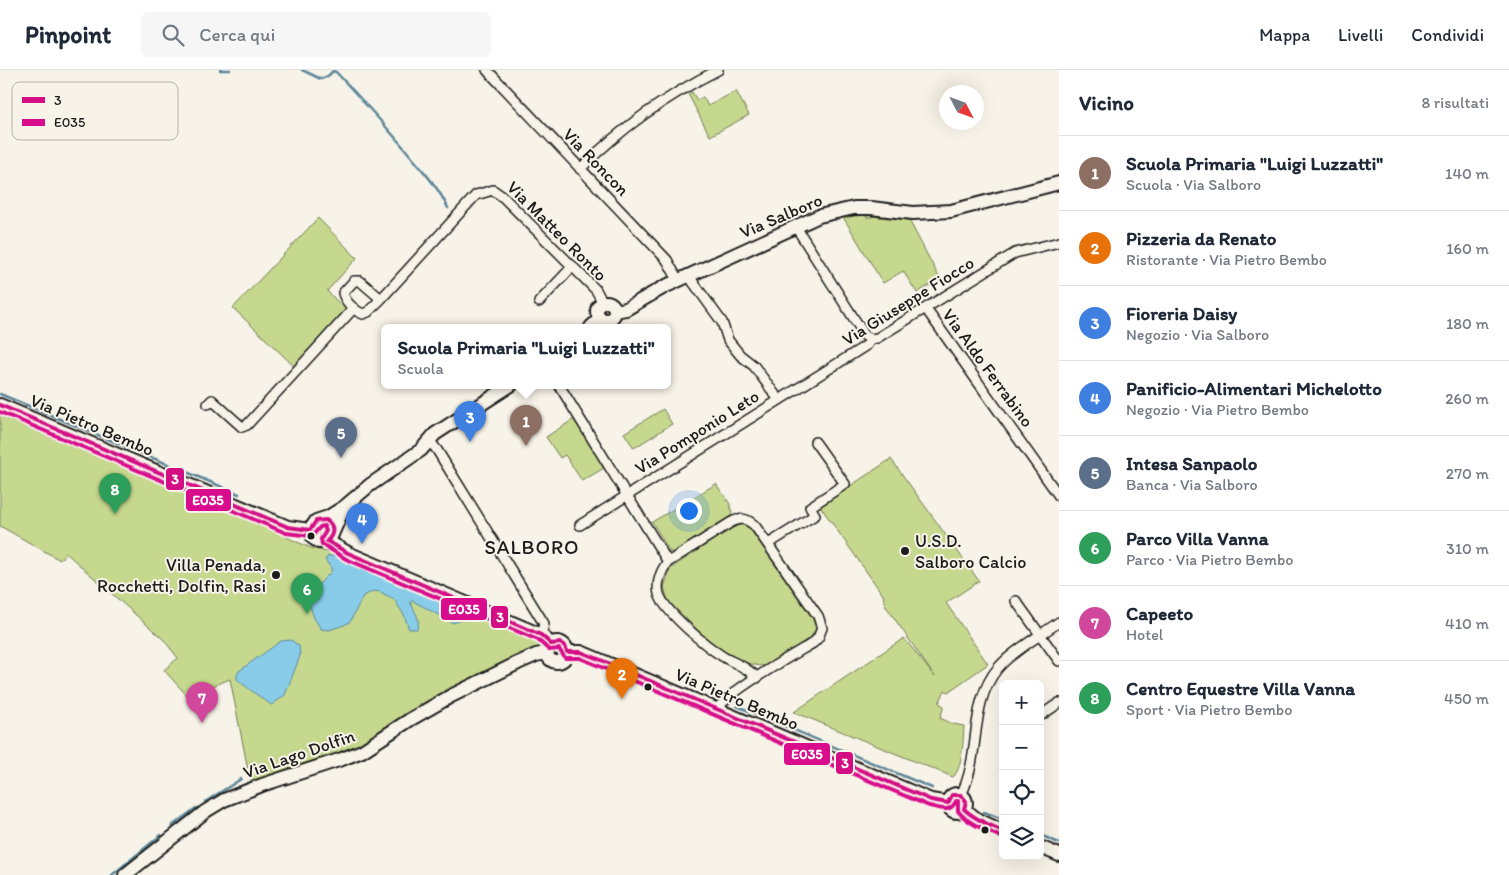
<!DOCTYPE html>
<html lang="it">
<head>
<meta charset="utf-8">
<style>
  :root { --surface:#fff; --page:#f6f6f7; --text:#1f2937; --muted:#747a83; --line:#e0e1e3; --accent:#2563eb }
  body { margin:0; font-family:Itim,sans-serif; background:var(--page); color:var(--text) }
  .controls { position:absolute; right:15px; bottom:15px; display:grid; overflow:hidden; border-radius:8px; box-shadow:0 5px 20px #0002 }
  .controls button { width:45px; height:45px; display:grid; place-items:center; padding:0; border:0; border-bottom:1px solid var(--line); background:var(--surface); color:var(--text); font:25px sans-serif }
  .compass { position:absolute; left:939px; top:15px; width:45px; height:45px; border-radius:50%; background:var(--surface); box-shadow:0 5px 20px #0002; rotate:131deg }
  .you { position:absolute; left:688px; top:440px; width:18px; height:18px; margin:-12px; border:4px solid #fff; border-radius:50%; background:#1a73e8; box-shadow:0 0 0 8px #1a73e833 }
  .badge { display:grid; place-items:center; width:32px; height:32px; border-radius:50%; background:var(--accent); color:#fff; font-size:16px; font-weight:700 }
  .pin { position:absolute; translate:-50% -41px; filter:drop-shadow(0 1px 2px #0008) }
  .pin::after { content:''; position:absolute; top:26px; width:18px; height:15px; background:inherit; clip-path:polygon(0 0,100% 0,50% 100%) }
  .popup { position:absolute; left:381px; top:254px; width:290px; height:65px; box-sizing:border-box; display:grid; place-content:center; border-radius:8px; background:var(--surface); filter:drop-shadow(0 1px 4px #0005); font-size:16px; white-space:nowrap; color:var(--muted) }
  .popup b { font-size:19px; color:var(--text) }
  .popup::after { content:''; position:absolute; left:50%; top:100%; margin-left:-10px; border:10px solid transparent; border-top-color:var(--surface) }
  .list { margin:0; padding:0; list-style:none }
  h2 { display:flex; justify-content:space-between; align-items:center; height:65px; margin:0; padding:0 20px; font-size:21px }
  h2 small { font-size:16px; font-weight:400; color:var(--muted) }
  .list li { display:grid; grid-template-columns:32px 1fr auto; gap:15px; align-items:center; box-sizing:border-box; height:75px; padding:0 20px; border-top:1px solid var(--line) }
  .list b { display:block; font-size:19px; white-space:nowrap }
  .list p { margin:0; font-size:16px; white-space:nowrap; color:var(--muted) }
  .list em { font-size:16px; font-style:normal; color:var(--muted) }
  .icon { flex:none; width:28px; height:28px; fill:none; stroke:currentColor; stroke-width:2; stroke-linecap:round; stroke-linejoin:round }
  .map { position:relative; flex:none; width:1059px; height:805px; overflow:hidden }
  header { display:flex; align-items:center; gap:30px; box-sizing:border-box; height:70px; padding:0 25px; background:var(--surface); border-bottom:1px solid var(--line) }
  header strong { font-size:24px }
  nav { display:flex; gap:28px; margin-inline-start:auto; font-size:18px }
  .search { width:350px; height:45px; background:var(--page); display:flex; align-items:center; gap:12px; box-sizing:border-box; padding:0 18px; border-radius:8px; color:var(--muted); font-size:19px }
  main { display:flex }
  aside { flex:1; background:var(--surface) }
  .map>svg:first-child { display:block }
</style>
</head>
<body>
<header>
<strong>Pinpoint</strong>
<div class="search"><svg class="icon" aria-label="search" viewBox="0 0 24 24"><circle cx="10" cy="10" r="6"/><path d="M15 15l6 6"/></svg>Cerca qui</div>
<nav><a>Mappa</a><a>Livelli</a><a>Condividi</a></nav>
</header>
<main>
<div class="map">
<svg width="1059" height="805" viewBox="0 0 1059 805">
  <rect width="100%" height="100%" fill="#f7f3e8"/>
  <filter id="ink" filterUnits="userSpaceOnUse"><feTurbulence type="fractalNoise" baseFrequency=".02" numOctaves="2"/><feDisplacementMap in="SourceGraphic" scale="10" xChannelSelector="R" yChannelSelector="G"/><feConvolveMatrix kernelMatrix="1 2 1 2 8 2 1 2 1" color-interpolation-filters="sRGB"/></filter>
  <g filter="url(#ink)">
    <path fill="#c6d88d" stroke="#717a54" d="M736 21 749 45 710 66 688 24 692 22 697 30 703 27 708 36Z
      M866 145V147H872V146L909 150 940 209 917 223 903 201 883 213 843 147Z
      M318 148 357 188 327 221 346 240 294 296 233 238Z
      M663 339 672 354 634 378 624 363Z
      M0 346 243 448 311 478 335 484 533 566C539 571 541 575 536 581L371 673 256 713 252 711 249 705 230 609 208 618 191 630 164 600 178 588 163 569 66 483 60 490 0 456Z
      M574 349 604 398 582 411 565 385 560 388 546 367Z
      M891 389 979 511 946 533 988 594 948 622 945 620 939 633 944 636 940 648 953 654 964 656C963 669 963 698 953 707L794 642 904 568 935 607 885 535 883 525 820 436Z
      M716 414 730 434 732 443 731 446 674 482H670L652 452Z
      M743 454 750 459 813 549 816 559 810 568 765 596C728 596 693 555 668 531L664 517 670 499 732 457Z"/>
    <path fill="#88ccea" stroke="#5d8698" d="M328 486H334L470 544 468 548 453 553 413 531 410 532C415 542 421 549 417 559H409L404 545 394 529 380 522 374 521 363 526 350 552 344 555 329 560 321 559 314 548 308 530 319 514 331 502V498L325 490Z
      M291 570 299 576 300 586 285 625 272 635C269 634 238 611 237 609 236 606 238 604 239 601L281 571Z"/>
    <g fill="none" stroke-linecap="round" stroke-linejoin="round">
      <path stroke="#5d8698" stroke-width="2.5" d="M220 0H230
        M302 0 321 9 328 6 333 1 336 2C361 29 386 56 410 85 424 102 439 118 448 138
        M0 324 239 424
        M737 636 932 718
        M205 732 241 709
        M984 742 1003 749
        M172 756 196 738
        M1040 765 1059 773
        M112 805 161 765"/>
      <defs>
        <path id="street" d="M487 0 667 190 678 210
          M580 99C621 58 666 26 718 0
          M796 157 865 266 871 269
          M689 205 693 212 722 252 728 270 740 285 754 296 779 330
          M381 229 360 211H354L343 223C345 232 355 241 363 244L368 242 381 229 476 125 493 120 503 127 596 220 603 233
          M539 232 573 196
          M926 239 1059 426
          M559 315 668 492
          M208 334 212 330 242 357 247 355 354 238
          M429 370 437 380 543 552 544 554 541 565
          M580 455 867 275 871 269 877 268 1015 183 1059 172
          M768 474 815 445 810 437 845 414 815 372
          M1016 531 1059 591
          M717 640C725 623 793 585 813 573L818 568 822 558 818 546 755 456C747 448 740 447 730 453L668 492C661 500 656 513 659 524 664 541 706 576 722 586 733 593 748 597 757 608
          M1040 646 1059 633
          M961 725C982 684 968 634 998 598 1011 582 1041 565 1059 552"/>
        <path id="secondary" d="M597 241a9 9 0 1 1 18 0a9 9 0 1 1-18 0Z
          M615 241 626 239 664 217 819 146 854 138H871L913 143 951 141 1059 113
          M591 257 601 248
          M0 335 288 457 310 460
          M344 437 330 469 319 472 313 468 310 460 316 451 328 447 344 437 370 415 421 380 435 364 511 315
          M327 471 348 483 541 565 551 574
          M547 582a10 10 0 1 1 20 0a10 10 0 1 1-20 0Z
          M567 582H581L931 730 948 733
          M948 733a9 9 0 1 1 18 0a9 9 0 1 1-18 0Z
          M964 739 978 750 1003 761
          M1040 777 1059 785
          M125 805 206 741 224 730 262 715 342 689 362 681 411 649 451 626 518 593 536 585 546 583"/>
      </defs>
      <use href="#street" stroke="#1c1c1c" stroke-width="12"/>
      <use href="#secondary" stroke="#1c1c1c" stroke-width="16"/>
      <use href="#street" stroke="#f7f3e8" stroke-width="9"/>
      <use href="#secondary" stroke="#f7f3e8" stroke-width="12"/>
      <defs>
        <path id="bus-1" d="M0 335 288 457 310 460 316 451 326 450C335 456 334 464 327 471L348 483 541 565 551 574 560 573 565 576 567 582H581L601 590 931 730 948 733 952 725H961L966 731 964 739C975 749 989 755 1003 761"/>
        <path id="bus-2" d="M0 342 286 463 311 466 314 464 320 457 324 456 326 461 321 469 322 474 346 489 538 570 549 580 559 579 565 588H580L599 596 929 736C940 738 950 744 956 731H958V741C968 754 986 760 1001 767"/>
      </defs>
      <use href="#bus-1" stroke="#f7f3e8" stroke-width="8"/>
      <use href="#bus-2" stroke="#f7f3e8" stroke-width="8"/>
      <use href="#bus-1" stroke="#d30d84" stroke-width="4"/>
      <use href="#bus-2" stroke="#d80c8c" stroke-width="4"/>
    </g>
  </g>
  <g fill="#1c1c1c" stroke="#f7f3e8" stroke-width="2">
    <circle cx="311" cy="466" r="4.5"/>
    <circle cx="905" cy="481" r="5"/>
    <circle cx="276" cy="505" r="5"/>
    <circle cx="648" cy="617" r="4.5"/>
    <circle cx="985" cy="760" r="4.5"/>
  </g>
  <g text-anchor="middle" stroke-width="4" stroke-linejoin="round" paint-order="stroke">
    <g font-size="18" fill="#1c1c1c" stroke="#f7f3e8">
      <text transform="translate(596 92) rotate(46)" y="6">Via Roncon</text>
      <text transform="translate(781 146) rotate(-23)" y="6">Via Salboro</text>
      <text transform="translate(557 161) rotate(45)" y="6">Via Matteo Ronto</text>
      <text transform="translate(908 231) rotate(-32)" y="6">Via Giuseppe Fiocco</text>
      <text transform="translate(988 298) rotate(54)" y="6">Via Aldo Ferrabino</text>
      <text transform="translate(92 355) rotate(23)" y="6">Via Pietro Bembo</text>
      <text transform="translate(697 362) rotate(-32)" y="6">Via Pomponio Leto</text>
      <text transform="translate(737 629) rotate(23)" y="6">Via Pietro Bembo</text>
      <text transform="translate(299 684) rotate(-19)" y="6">Via Lago Dolfin</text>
    </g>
    <g font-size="18" fill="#1c1c1c" stroke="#f7f3e8" text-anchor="start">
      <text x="915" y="477">U.S.D.<tspan x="915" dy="21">Salboro Calcio</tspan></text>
      <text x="266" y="501" text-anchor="end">Villa Penada,<tspan x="266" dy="21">Rocchetti, Dolfin, Rasi</tspan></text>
    </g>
    <g font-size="20" letter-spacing="1" fill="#1c1c1c" stroke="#f7f3e8">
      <text x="532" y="484">SALBORO</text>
    </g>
  </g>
  <rect x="12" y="12" width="166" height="58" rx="8" fill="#f7f3e8" stroke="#b5b2ab" stroke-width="1"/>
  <rect x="22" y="27" width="23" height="6" fill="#d30d84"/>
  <rect x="22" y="49" width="23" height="7" fill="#d80c8c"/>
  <g font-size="14" fill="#1c1c1c">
    <text x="54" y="35">3</text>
    <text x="54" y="57">E035</text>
  </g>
  <g stroke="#f7f3e8" stroke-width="2">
    <rect x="165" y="397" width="20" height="24" rx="5" fill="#d30d84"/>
    <rect x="185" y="418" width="47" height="24" rx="5" fill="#d80c8c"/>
    <rect x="440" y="527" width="48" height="24" rx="5" fill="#d80c8c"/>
    <rect x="490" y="535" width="19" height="24" rx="5" fill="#d30d84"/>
    <rect x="783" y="672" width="48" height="24" rx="5" fill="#d80c8c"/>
    <rect x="835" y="681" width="19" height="24" rx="5" fill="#d30d84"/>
  </g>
  <g font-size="14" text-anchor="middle" font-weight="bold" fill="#fff">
    <text x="175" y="414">3</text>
    <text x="208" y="435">E035</text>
    <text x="464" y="544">E035</text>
    <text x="500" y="552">3</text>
    <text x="807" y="689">E035</text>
    <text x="845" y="698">3</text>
  </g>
</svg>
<div class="controls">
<button>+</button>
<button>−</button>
<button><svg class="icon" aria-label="locate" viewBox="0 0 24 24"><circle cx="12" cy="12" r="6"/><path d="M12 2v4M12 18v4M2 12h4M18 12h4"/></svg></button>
<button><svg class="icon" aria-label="layers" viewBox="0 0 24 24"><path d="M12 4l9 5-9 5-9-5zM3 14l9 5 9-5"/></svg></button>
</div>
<svg class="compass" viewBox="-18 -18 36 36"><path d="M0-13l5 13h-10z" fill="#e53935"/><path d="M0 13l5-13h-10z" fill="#747a83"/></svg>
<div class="you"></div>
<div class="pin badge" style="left:526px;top:376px;background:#8d6e63">1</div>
<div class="popup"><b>Scuola Primaria &quot;Luigi Luzzatti&quot;</b>Scuola</div>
<div class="pin badge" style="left:622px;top:629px;background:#e8710a">2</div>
<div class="pin badge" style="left:470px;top:372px;background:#3f7fe0">3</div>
<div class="pin badge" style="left:362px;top:474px;background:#3f7fe0">4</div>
<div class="pin badge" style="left:341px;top:388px;background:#5c6f8a">5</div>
<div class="pin badge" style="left:307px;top:544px;background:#2e9e5b">6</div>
<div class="pin badge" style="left:202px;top:653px;background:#d1479c">7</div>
<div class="pin badge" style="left:115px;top:444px;background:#2e9e5b">8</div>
</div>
<aside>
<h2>Vicino<small>8 risultati</small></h2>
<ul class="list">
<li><span class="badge" style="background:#8d6e63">1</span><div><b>Scuola Primaria &quot;Luigi Luzzatti&quot;</b><p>Scuola · Via Salboro</p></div><em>140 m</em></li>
<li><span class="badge" style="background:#e8710a">2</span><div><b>Pizzeria da Renato</b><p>Ristorante · Via Pietro Bembo</p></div><em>160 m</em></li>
<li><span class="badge" style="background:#3f7fe0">3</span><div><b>Fioreria Daisy</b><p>Negozio · Via Salboro</p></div><em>180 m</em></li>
<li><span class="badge" style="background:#3f7fe0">4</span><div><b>Panificio-Alimentari Michelotto</b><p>Negozio · Via Pietro Bembo</p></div><em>260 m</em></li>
<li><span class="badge" style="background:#5c6f8a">5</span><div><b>Intesa Sanpaolo</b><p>Banca · Via Salboro</p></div><em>270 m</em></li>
<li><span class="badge" style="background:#2e9e5b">6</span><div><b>Parco Villa Vanna</b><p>Parco · Via Pietro Bembo</p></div><em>310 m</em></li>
<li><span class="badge" style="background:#d1479c">7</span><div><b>Capeeto</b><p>Hotel</p></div><em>410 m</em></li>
<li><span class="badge" style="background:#2e9e5b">8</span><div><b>Centro Equestre Villa Vanna</b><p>Sport · Via Pietro Bembo</p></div><em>450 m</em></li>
</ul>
</aside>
</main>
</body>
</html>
